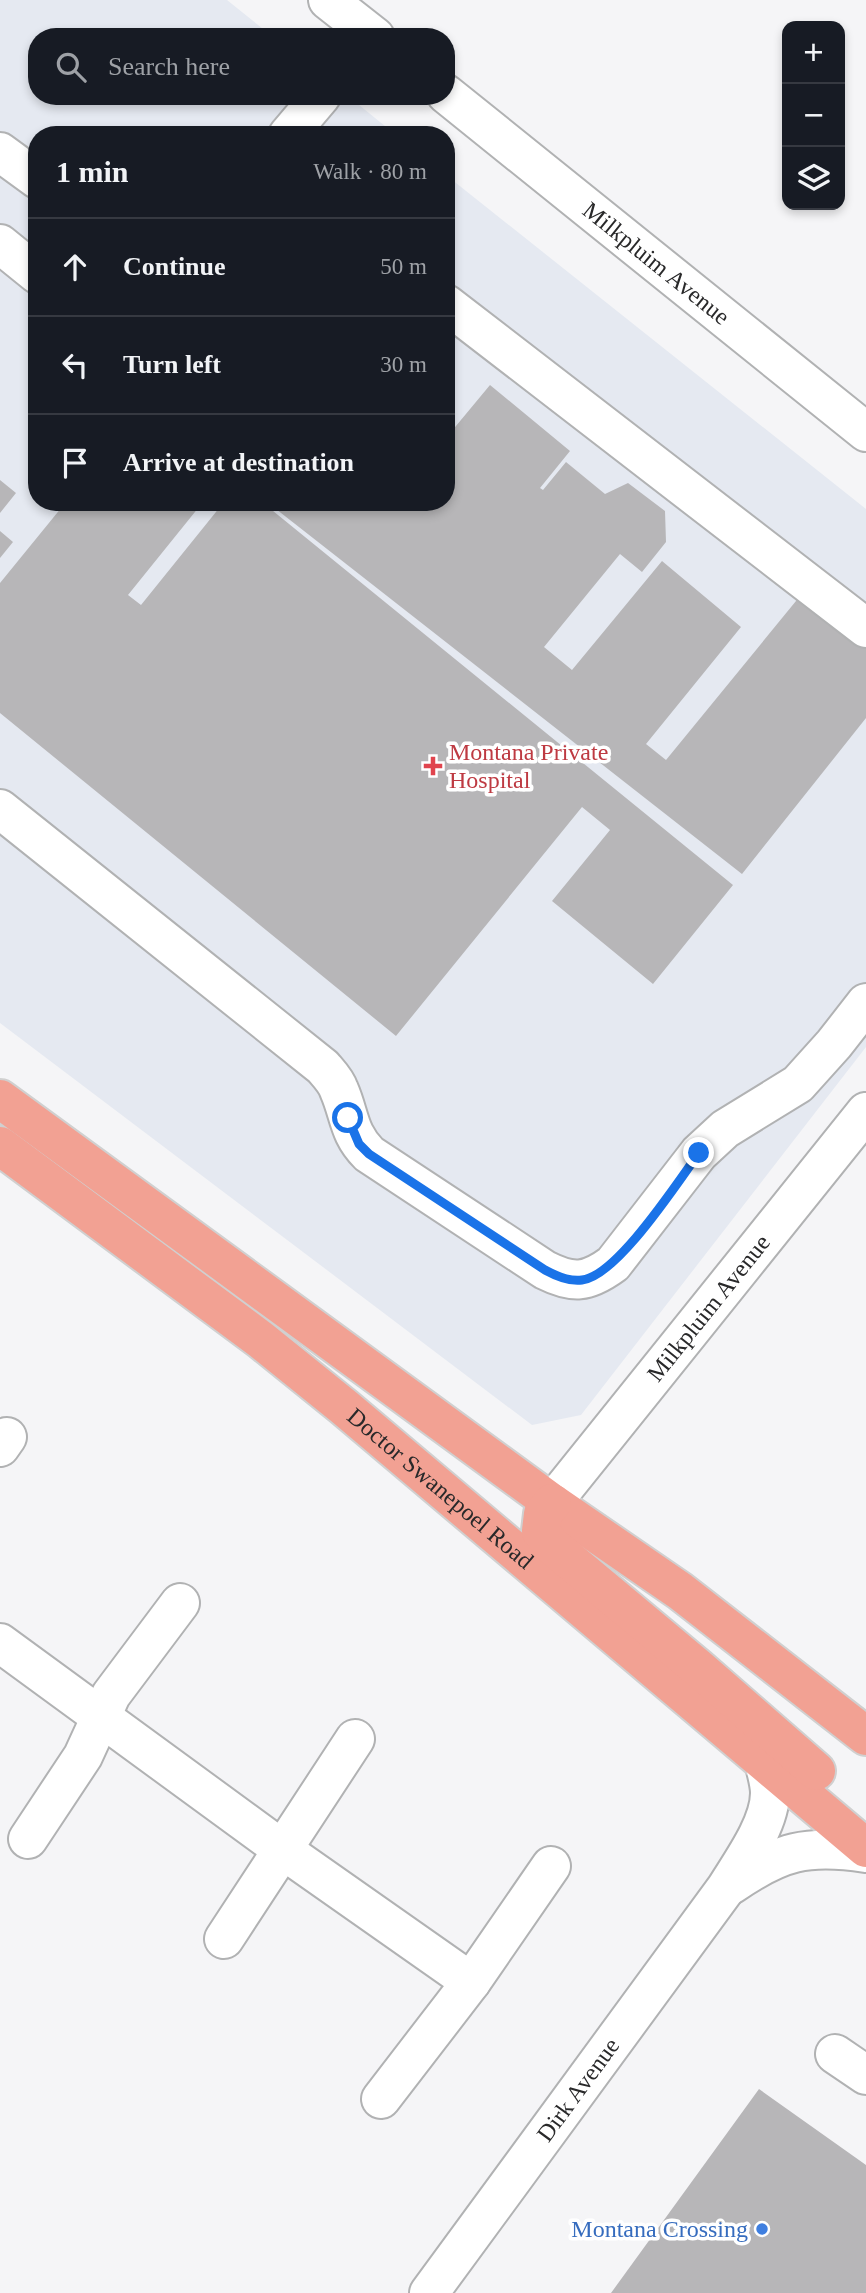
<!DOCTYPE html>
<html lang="en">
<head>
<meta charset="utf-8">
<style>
  :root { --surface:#171b24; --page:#20242c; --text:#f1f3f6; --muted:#9ea1a6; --line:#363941 }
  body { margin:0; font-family:"Times New Roman",serif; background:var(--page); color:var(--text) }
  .controls { position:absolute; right:21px; top:21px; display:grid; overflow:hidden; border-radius:14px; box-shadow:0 4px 10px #0003 }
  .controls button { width:63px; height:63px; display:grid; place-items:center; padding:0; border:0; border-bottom:2px solid var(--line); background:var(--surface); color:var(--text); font:35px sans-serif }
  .stop { position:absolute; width:21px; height:21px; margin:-16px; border:5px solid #1a73e8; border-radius:50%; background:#fff }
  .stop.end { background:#1a73e8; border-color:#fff; box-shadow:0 2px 7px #0008 }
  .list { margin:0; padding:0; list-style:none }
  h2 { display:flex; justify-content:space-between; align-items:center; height:91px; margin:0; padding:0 28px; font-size:30px }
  h2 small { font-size:23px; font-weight:400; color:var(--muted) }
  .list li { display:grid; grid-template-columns:46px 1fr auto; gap:21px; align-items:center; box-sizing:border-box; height:98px; padding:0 28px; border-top:2px solid var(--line) }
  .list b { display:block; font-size:26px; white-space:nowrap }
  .list em { font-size:23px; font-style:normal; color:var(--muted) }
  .icon { flex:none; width:38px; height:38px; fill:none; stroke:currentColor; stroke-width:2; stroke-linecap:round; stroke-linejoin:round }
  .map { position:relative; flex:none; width:866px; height:2293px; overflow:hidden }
  .search { position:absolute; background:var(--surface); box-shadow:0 4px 10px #0003; left:28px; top:28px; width:427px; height:77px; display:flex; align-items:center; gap:18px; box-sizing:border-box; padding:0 24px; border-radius:28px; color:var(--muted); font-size:26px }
  .panel { position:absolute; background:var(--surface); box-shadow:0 4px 10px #0003; left:28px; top:126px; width:427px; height:385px; border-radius:28px }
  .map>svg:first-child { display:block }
</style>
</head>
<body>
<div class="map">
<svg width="866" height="2293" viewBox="0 0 866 2293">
  <rect width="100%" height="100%" fill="#f5f5f7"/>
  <path fill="#e5e9f1" d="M0 0H227L273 37H37V96H348L396 135H37V502H446V175L866 509V1047L581 1415 532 1425 0 1023Z"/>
  <path fill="#b7b6b8" d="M490 385 570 451 540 488 543 490 566 462 605 494 628 483 665 511 666 542 642 572 620 554 544 647 572 670 662 561 741 627 646 744 666 760 805 590 866 641V718L742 874 267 502H446V438Z
    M0 480 16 493 0 513Z
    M66 502H203L128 595 141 605 224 502H262L733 885 653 984 552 901 610 830 582 807 396 1036 0 713V583Z
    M0 531 13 542 0 558Z
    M759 2089 866 2165V2293H611Z"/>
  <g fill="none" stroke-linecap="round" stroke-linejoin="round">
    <defs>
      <g id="minor">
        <path d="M328 0 375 37"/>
        <path id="s1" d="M446 94 866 432"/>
        <path d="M288 135 321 96"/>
        <path d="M0 152 37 179"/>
        <path d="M0 244 37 274"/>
        <path d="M446 304 866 628"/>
        <path d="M0 809 323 1067C329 1074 336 1081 339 1090 350 1115 348 1133 369 1154L545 1270C573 1284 587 1283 613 1264L699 1153 725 1129 798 1084 834 1044 866 1003"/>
        <path d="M0 1447 7 1437"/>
        <path id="s2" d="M552 1503 866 1112"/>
        <path d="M0 1643 283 1850 471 1982"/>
        <path d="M28 1839 83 1756 111 1695 180 1603"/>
        <path d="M731 1885C780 1851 807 1844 866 1853"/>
        <path d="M224 1939 355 1739"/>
        <path d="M835 2054 866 2075"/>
        <path d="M381 2099 471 1982 551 1866"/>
        <path id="s3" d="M429 2293 726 1888C742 1862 770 1824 770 1793 770 1783 766 1771 764 1761"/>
      </g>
      <g id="major">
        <path d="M0 1099 552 1503 680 1591 866 1736"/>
        <path id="s4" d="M0 1146 261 1340 344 1407 866 1848"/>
        <path d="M552 1503 543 1514 541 1531 551 1545 697 1667 816 1771"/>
      </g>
    </defs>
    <use href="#minor" stroke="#b1b2b3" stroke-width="42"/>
    <use href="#major" stroke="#d0d0d0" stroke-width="42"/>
    <use href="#minor" stroke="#fff" stroke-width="38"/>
    <use href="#major" stroke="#f2a193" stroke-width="38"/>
  </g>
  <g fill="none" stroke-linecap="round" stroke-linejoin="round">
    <path stroke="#1a73e8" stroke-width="9" d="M348 1118 359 1144 369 1154 545 1270C556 1276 569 1282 582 1280 617 1276 677 1183 699 1153"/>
  </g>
  <path fill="#e0444e" stroke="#fff" stroke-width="2.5" d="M429.5 755.5h7v7h7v7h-7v7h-7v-7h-7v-7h7z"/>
  <circle fill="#3f7fe0" stroke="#fff" stroke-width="2.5" cx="762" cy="2229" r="7"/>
  <g text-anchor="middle" stroke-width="7" stroke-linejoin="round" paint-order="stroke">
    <g font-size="24" fill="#29292a" stroke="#fff">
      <text dy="8" stroke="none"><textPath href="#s1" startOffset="270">Milkpluim Avenue</textPath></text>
      <text dy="8" stroke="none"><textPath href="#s2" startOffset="250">Milkpluim Avenue</textPath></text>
      <text dy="8" stroke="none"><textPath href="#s4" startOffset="558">Doctor Swanepoel Road</textPath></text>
      <text dy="8" stroke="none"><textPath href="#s3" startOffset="252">Dirk Avenue</textPath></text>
    </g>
    <g font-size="24" fill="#be3a42" stroke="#fff" text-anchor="start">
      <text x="449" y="760">Montana Private<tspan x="449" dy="28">Hospital</tspan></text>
    </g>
    <g font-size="24" fill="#366cbe" stroke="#fff" text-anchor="end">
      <text x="748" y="2237">Montana Crossing</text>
    </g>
  </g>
</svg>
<div class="controls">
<button>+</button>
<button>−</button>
<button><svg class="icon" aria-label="layers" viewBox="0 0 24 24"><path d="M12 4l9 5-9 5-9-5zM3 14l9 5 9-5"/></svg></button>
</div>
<div class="stop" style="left:348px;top:1118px"></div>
<div class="stop end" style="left:699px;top:1153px"></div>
<div class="search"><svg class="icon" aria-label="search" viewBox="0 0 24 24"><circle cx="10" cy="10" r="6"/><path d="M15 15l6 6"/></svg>Search here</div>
<section class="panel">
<h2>1 min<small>Walk · 80 m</small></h2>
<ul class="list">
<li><svg class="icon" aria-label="ahead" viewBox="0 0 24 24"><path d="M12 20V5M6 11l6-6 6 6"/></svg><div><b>Continue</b></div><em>50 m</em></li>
<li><svg class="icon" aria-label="left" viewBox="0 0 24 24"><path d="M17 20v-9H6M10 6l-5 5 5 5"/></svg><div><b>Turn left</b></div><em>30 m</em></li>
<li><svg class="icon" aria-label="arrive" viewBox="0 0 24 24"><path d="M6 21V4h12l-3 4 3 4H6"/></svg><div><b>Arrive at destination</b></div></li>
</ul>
</section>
</div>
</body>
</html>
